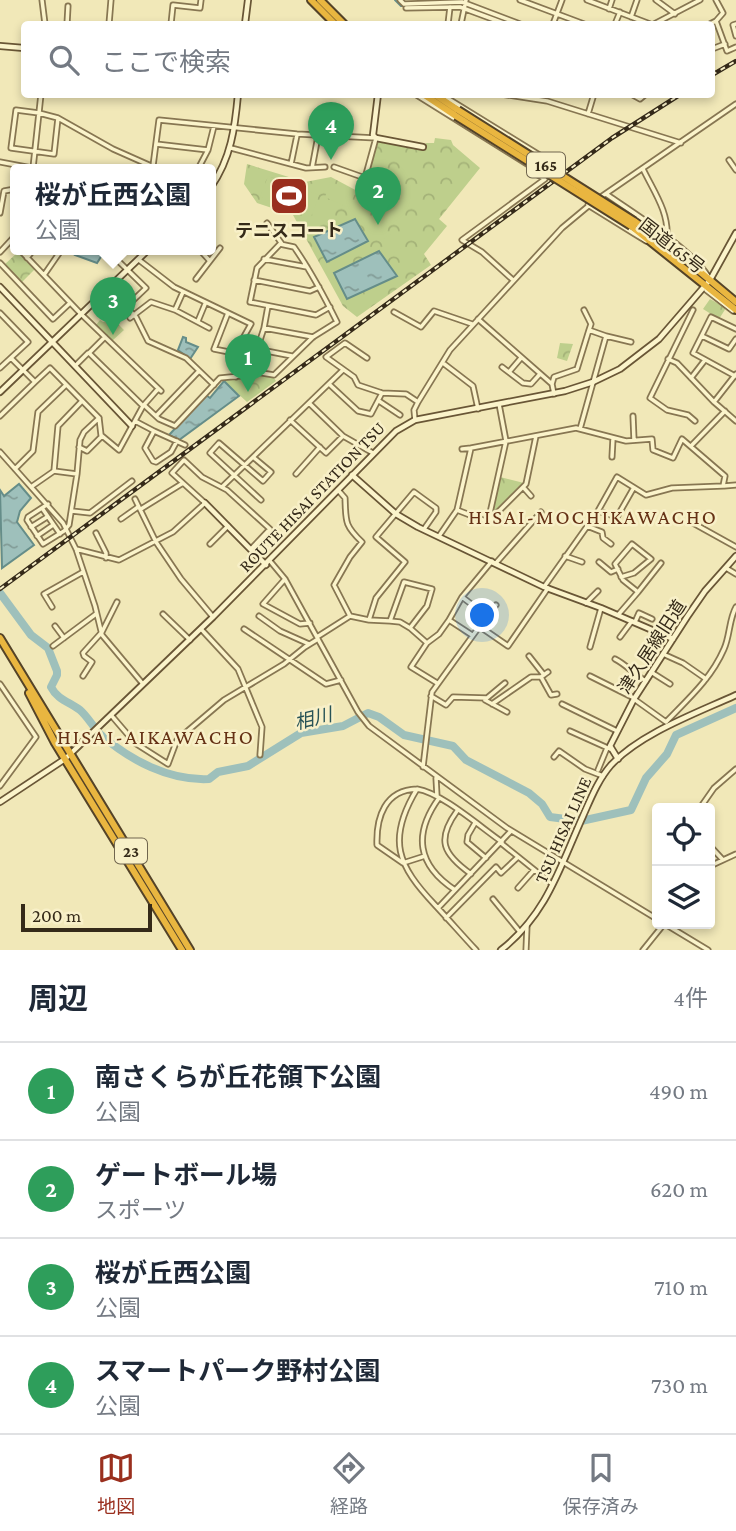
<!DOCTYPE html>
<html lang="ja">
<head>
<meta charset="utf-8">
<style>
  :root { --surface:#fff; --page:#f6f6f7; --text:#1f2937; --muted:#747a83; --line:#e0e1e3; --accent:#9a2f1e }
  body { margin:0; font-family:"Crimson Pro","Noto Sans JP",serif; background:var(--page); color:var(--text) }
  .controls { position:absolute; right:21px; bottom:21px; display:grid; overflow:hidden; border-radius:7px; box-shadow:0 4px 10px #0003 }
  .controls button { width:63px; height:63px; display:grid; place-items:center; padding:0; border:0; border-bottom:2px solid var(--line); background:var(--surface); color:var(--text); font:35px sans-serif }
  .scale { position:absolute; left:21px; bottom:18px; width:131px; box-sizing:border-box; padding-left:7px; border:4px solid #352a19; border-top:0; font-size:19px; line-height:24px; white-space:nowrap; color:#352a19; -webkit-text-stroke:5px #f8f0c8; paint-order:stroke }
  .you { position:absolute; left:483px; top:616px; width:24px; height:24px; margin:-18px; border:5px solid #fff; border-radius:50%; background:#1a73e8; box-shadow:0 0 0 10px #1a73e833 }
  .badge { display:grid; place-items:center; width:46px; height:46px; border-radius:50%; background:var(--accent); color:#fff; font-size:23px; font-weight:700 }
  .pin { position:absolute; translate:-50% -58px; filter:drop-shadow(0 2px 4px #0008) }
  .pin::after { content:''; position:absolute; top:37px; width:24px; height:21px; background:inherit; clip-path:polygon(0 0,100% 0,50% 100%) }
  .popup { position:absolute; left:10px; top:164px; width:206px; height:91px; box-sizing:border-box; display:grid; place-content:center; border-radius:7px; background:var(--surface); filter:drop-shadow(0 2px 5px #0005); font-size:23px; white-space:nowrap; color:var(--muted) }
  .popup b { font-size:26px; color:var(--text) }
  .popup::after { content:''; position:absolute; left:50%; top:100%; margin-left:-14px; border:14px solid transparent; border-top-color:var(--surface) }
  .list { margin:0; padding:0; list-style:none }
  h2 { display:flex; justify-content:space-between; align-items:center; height:91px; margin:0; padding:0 28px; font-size:30px }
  h2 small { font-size:23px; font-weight:400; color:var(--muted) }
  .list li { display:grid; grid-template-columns:46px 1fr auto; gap:21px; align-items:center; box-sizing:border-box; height:98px; padding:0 28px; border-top:2px solid var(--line) }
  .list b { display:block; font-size:26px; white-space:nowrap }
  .list p { margin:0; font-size:23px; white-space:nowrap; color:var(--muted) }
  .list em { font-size:23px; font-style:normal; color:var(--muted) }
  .icon { flex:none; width:38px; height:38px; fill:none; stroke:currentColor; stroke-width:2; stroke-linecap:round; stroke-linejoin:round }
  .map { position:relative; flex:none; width:736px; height:950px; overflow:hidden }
  .search { position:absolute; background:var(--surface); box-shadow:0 4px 10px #0003; left:21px; right:21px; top:21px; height:77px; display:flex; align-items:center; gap:18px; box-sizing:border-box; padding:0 24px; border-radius:7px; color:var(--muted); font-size:26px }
  .sheet { height:483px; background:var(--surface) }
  nav { display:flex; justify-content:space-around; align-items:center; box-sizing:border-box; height:98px; border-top:2px solid var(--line); background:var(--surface); font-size:19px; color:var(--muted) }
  nav a { display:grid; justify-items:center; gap:4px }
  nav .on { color:var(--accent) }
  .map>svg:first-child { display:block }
</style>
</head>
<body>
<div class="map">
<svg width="736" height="950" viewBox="0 0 736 950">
  <defs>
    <pattern id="forest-crowns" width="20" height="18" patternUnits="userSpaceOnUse" patternTransform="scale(1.75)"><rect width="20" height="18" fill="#becf8c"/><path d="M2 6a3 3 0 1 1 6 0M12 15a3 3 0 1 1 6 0" fill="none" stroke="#a4b278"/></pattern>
    <pattern id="water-ripples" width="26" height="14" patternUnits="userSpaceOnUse" patternTransform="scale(1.75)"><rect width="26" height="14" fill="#9ec0bb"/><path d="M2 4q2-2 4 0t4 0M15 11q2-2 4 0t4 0" fill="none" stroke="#829c97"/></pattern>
  </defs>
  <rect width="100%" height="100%" fill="#f1e8b8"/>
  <path fill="url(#forest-crowns)" d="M435 138 451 140 453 145 480 168 439 219 447 226 424 254 431 265 357 317 343 306 293 215 257 203 244 184 247 164 305 182 331 177 361 193 376 142 423 149 426 143H434Z
    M18 252 35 269 21 283 4 265Z
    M710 299 726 308 719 319 703 309Z
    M100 320 103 322 114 320 124 330 112 341 96 325Z
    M560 343 573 344 567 361 557 358Z
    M249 373 274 378 276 381 247 402 223 380 240 378Z
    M500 477 524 483 495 512 492 511Z"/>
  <path fill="#becf8c" d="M268 176 319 195 311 217 260 197Z
    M330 182 355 193 349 208 325 197Z
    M377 214 388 228 378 235 369 221Z
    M393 233 403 247 392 254 382 240Z"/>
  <path fill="url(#water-ripples)" stroke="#658d89" stroke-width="2" d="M355 219 368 241 327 262 314 237Z
    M79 249H101L104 252 97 263 75 255Z
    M379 251 397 276 347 299 334 273Z
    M183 337 186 338V342L198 347 190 359 178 350Z
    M224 381 239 396 179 440 169 435 206 395 210 398Z
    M19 484 31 498 20 511 17 522 34 545 2 568 0 490 4 496Z"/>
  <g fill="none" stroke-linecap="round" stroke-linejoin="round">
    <path stroke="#658d89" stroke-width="2" d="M395 0 401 6 460 4 513 24"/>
    <path stroke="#9ec0bb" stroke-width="8" d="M0 593 31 635 48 648 57 671V675L51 687C57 699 69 702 80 710 88 717 93 727 101 735 130 760 169 781 209 779L218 772 248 766 301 733 343 726 368 713 379 717 404 735 453 746 466 760 529 793 542 804 550 817 581 821 631 810 646 778 667 754 676 735 736 708"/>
    <defs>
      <path id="street" d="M42 0 45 24
        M400 0 404 4 462 2 520 24
        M520 0 584 24
        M587 0 650 24
        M656 0 675 14
        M406 8 460 7 506 24
        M609 9 612 0
        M631 17 637 0
        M716 21 727 51 736 47
        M67 24 68 6
        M109 24 111 0
        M171 24 173 5 200 8 201 0
        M448 24 450 7
        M461 24 466 0
        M553 24 562 0
        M615 24 620 12
        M654 24 700 0
        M710 24 716 21 723 13 716 0
        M736 24 733 25 736 36
        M712 49 725 44
        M415 94 535 169 534 173 545 179 462 240 482 252 513 280
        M446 94 447 98 546 159 542 163
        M501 94 547 101 681 143
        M631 94 640 99 646 94
        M16 110 39 113 58 118 54 154 11 148Z
        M588 114 594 94
        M58 118 113 149 158 169
        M156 144 208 150
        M231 148 306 168 325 167
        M729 160 736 170
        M0 162 37 169
        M291 164 297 135
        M153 166 159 120 297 134 376 138 365 178 334 167
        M33 168 41 94
        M312 168 318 136
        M198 169 208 150 214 126
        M643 169C654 192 669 212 667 238
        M606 194C634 213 691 249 708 276
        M598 199 736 104
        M588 205 646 241
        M0 213 4 191 15 189
        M267 223 282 244
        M19 249 81 314 161 391
        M106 249 146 288 126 307 136 317 148 341 186 358 214 385
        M199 249 209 260
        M125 250V249
        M0 252 15 236
        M27 258 34 249
        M264 259 307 267
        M139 260 174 287 251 324 242 340 236 377
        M0 263 53 319 70 303
        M44 275 62 249
        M196 279 220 248
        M254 280 310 291 319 287
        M706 290 733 311
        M175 310 183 292
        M584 310 591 324 589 330
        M693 310 650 398 667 410 688 415 695 421
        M394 312 421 327 434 311 472 324
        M0 313 28 342 0 368
        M228 313 214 349 239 354
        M130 318 151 302 175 310 209 328
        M478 319 552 384 554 394
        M198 321 205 304
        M264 328 313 337
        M702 336 729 349 736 339
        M105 337 89 353 143 406
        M256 349 292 356
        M11 358 35 382 50 368 99 418 84 432 80 440 77 474 69 525 64 531 43 544 27 520 28 517 48 504
        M367 358 345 343 326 357 354 377 358 385 382 393 406 394 418 402
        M668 359 677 363 714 402 736 421
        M443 363 473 386 478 409
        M75 366 88 353
        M502 367 523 383 531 384 540 374
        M250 371 264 328 268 306
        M509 372 521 358
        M735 376 693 353 711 317 736 329
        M691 378 705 360
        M329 384 358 411 371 414 382 393
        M552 384 554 377 577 369 589 330 606 336
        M379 401 400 415
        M714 402 736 374
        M309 403 343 436 373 453
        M144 405 159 419 175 426 220 378 240 376 250 371 274 375 313 337 337 322C324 296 311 271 294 247L280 244 257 268 250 302 316 315 330 307
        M0 416 35 382
        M156 416 199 371
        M633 416 634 440
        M99 418 101 435 119 450 143 406 158 389
        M290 420 326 453 343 436
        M415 420 414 410 418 402 450 350 562 228 592 203
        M135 421 154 431 145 448 153 461 156 462 171 452 177 441
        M580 429 606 336 631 342
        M154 431 185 445
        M691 446 725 411
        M79 447 87 451 102 436
        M462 449 471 448
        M0 452 63 523 76 549 95 606 102 635 143 684
        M253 457 271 472 263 481 219 443 210 453 261 500
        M612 457 613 438
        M15 469 33 451 38 412 65 386
        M77 474 54 471 58 426 82 401
        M296 474 320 447
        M724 486 736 485
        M31 487 54 471
        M222 487 343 370
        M523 487 531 496
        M338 490 345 498C346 521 344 525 362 542L350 557 334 585 350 616
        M135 499 156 542 181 579 213 617
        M42 508 60 534
        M141 509 183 483
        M457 510 488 522 526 484 536 436
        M72 511 90 513 132 481
        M598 511 617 517 633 489
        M121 519 138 507
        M488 522 506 441 499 404
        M691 522 736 547
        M587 526 602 532 603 538 611 544
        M31 527 47 517
        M424 529 436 512V508L414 492 376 537 405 562 376 598 369 620 390 621 404 582 432 589 427 606 410 628 427 643 411 667 437 683
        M96 533 106 553V558
        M37 536 53 525
        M439 536 457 510 471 448 576 428 626 441 652 439 653 450 673 458 682 439 725 476 723 486 672 488 646 495 617 477 598 511 544 587
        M210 544 228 526
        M76 549 119 560 173 532 205 503 172 473 184 460 202 477 227 490 270 529 251 549
        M565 556 582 562
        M270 561 285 579 358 712 369 726 507 828 657 919
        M599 562 611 572 618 569
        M496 563 541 512
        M726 568 736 574
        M285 579 263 604 300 624 310 623
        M638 592 661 563
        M462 597 449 620 472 635
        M586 603 598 591
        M52 607 44 594 83 572
        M163 614 190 640
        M618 615 638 592 623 580 615 564 632 544 651 559 634 573 621 577
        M259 616 280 631 309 644
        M487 616 496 605
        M390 621 400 622 410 628
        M635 622 639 613 652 619
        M55 626 64 638
        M479 626 508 646 548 588
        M201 629 238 669 262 727 260 755
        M244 629 326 684 341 680
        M317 637 350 616 369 620
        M620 637 632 621
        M427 643 439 634 449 620
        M53 646 96 614
        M590 647 601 608
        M663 654 683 663 706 679
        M529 656 544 675
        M615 659C627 665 633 674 646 681
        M651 672 670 684
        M83 676 92 662 84 656 83 653 102 632 117 602
        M590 676 634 698
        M541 677 551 695 557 694
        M0 684 36 737 0 786
        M431 696 446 705 453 697 487 698 505 683
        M634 699 666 722C688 699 711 679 724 649 730 636 729 619 736 607
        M485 700 507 712
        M492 704 531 677H541L548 672
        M562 704 617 731
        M111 715 135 743 168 764 177 740 224 700 284 664 305 647 318 639
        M570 731 610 749
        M554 757 559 751 585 769 603 776
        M423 767 432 692 487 616 462 597 492 561
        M598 770 607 748
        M436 778 437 796
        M417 789C385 790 376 817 377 845L403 863 425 856
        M439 798C413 834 417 865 455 890
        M700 808 714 788 736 769
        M457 811C436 840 443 854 471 874
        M475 823 468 835 467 842 486 858
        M501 843 552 884
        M710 846 723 860
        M710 866 736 854
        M518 888 534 870
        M493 899 520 932
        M438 908 511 831
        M446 918 496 867 501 873 518 857
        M665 924 708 950
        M476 950C462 935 449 920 435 905 398 866 386 840 417 789 442 793 479 826 502 842
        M526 950 527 926
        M643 950 664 924"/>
      <path id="secondary" d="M245 24 248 0
        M0 46 24 48
        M378 94 373 135 376 138 423 147
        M211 187C231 158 235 128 238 94
        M0 287 132 426
        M0 392 149 249
        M352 475 396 514 418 527 544 587 601 608 673 639
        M205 503 266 565
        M618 759 610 746 634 699 687 617 705 591 736 556
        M0 802 65 759 213 617 396 431 415 420 565 391 593 382 620 369 659 339 710 280 736 233
        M501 950C547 914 560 867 583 816 591 798 598 780 611 765 641 733 697 713 736 695"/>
      <path id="highway" d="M311 0 335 24
        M320 0 344 24
        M423 94 456 116
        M434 94 458 110
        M634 221 668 245 736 302
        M631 226 736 310
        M0 638 190 950
        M29 693 55 743 182 950"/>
    </defs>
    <use href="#street" stroke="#877652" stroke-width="7"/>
    <use href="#secondary" stroke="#695636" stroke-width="8"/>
    <use href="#highway" stroke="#544328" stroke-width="10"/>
    <use href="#street" stroke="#fbf4cb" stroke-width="3.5"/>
    <use href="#secondary" stroke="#fbf4cb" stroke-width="4.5"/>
    <use href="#highway" stroke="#e9b640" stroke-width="6"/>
    <defs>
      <path id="rail" d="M712 75 736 61
        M0 589 612 138 681 94"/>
    </defs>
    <use href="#rail" stroke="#352a19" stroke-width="4.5"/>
    <use href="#rail" stroke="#f8f0c8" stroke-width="2" stroke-dasharray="5" stroke-linecap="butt"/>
    <defs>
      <path id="highway-bridge" d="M458 110 634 221
        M456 116 631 226"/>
    </defs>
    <use href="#highway-bridge" stroke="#544328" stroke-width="10" stroke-linecap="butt"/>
    <use href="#highway-bridge" stroke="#e9b640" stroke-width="6"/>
  </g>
  <defs>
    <symbol id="stadium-square" viewBox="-11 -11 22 22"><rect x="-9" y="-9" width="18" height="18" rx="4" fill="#9a2f1e" stroke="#f8f0c8"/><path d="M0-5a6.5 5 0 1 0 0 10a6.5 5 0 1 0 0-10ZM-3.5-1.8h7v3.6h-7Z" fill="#fff"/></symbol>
  </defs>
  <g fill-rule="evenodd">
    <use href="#stadium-square" x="267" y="174" width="44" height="44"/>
  </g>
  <g text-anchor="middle" stroke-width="5" stroke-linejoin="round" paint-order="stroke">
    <g fill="#f8f0c8" stroke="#70654e" stroke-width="2">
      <rect x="527" y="152.5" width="38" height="25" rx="5"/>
      <rect x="115" y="838.5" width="32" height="25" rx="5"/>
    </g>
    <g font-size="16" font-weight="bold" fill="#352a19">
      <text x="546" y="171">165</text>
      <text x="131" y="857">23</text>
    </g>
    <g font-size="18" font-weight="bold" fill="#352a19" stroke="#f8f0c8">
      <text x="289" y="237">テニスコート</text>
    </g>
    <g font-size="18" fill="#352a19" stroke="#f8f0c8">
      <text transform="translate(672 246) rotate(38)" y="6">国道165号</text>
      <text transform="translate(312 497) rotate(-46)" y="6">ROUTE HISAI STATION TSU</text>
      <text transform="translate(652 647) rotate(-57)" y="6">津久居線旧道</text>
      <text transform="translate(563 830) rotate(-66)" y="6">TSU HISAI LINE</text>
    </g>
    <g font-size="19" font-style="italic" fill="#275356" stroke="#f8f0c8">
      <text transform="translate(313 718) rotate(-14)" y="7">相川</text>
    </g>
    <g font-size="21" letter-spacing="2" fill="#653115" stroke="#f8f0c8">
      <text x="593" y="524">HISAI-MOCHIKAWACHO</text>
      <text x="156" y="744">HISAI-AIKAWACHO</text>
    </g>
  </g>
</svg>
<div class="controls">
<button><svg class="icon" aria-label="locate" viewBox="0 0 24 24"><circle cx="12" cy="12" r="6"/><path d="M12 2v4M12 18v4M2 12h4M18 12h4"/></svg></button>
<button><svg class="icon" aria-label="layers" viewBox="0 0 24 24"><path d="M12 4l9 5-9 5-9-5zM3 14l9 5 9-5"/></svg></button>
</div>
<div class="scale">200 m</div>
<div class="you"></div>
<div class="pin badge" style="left:248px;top:392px;background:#2e9e5b">1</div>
<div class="pin badge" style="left:378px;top:225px;background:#2e9e5b">2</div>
<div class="pin badge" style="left:113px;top:335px;background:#2e9e5b">3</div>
<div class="popup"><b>桜が丘西公園</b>公園</div>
<div class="pin badge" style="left:331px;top:160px;background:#2e9e5b">4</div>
<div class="search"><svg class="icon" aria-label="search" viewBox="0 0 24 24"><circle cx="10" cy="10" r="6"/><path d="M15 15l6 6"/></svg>ここで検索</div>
</div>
<section class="sheet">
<h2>周辺<small>4件</small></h2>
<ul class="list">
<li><span class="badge" style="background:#2e9e5b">1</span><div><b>南さくらが丘花領下公園</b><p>公園</p></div><em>490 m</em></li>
<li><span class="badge" style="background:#2e9e5b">2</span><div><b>ゲートボール場</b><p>スポーツ</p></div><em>620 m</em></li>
<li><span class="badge" style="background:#2e9e5b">3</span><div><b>桜が丘西公園</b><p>公園</p></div><em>710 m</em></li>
<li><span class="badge" style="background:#2e9e5b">4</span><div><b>スマートパーク野村公園</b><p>公園</p></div><em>730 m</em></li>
</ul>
</section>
<nav>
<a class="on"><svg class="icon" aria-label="map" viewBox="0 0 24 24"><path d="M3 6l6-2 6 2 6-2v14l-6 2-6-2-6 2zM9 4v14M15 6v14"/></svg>地図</a>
<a><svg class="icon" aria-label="directions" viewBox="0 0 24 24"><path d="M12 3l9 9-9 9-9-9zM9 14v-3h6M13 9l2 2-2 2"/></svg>経路</a>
<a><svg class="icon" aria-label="saved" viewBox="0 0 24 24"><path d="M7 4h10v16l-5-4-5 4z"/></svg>保存済み</a>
</nav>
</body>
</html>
